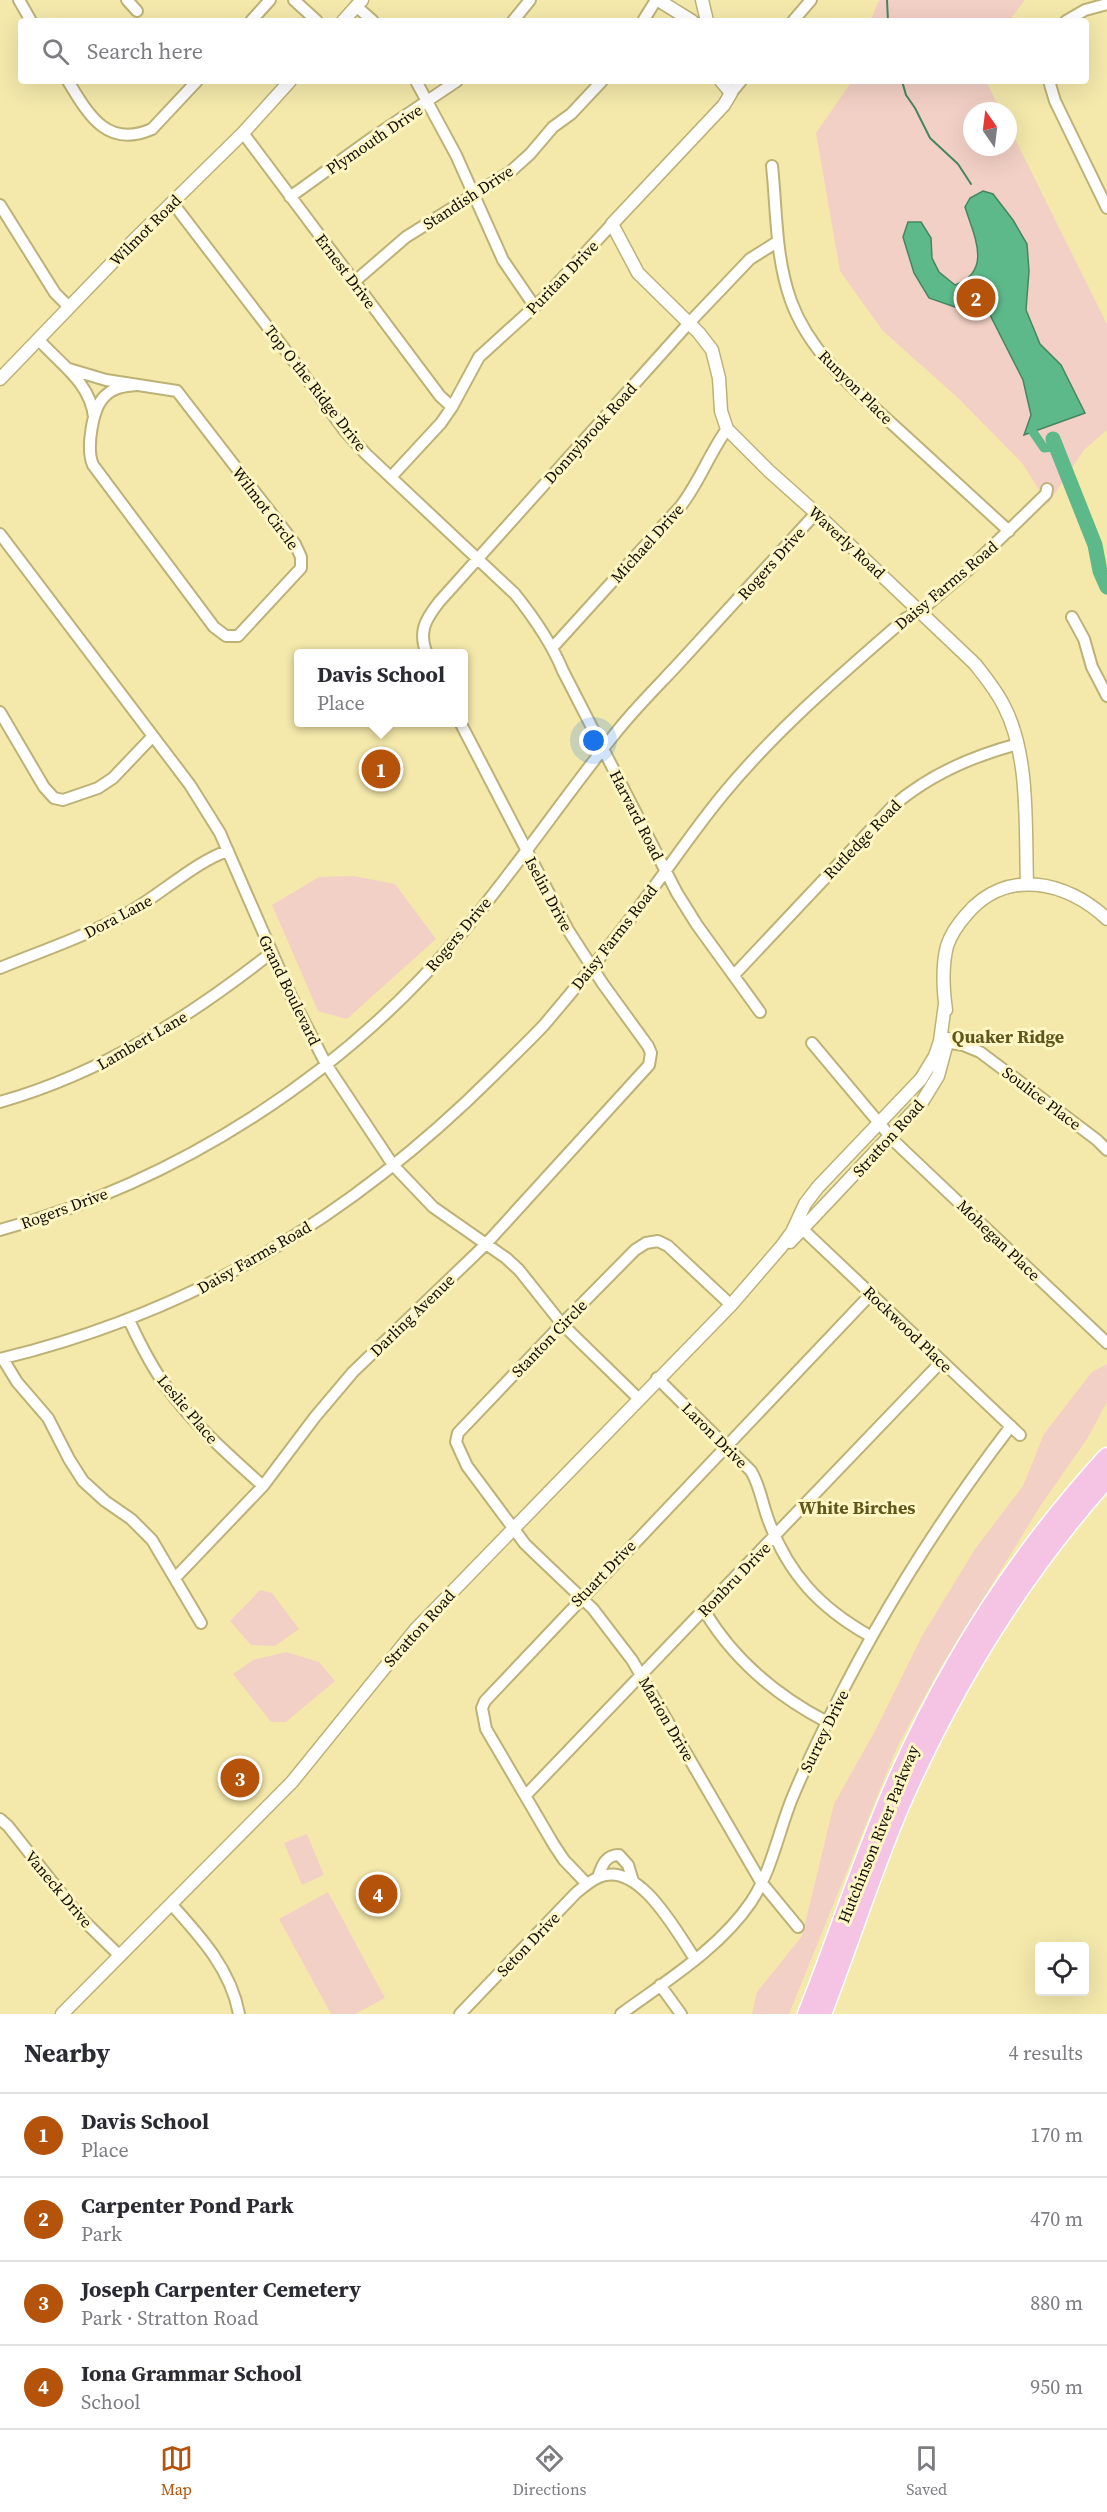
<!DOCTYPE html>
<html lang="en">
<head>
<meta charset="utf-8">
<style>
  :root { --surface:#fff; --page:#f7f7f7; --text:#2b2b33; --muted:#7c7c81; --line:#e1e1e2; --accent:#b45309 }
  body { margin:0; font-family:"Source Serif 4",serif; background:var(--page); color:var(--text) }
  .controls { position:absolute; right:18px; bottom:18px; display:grid; overflow:hidden; border-radius:6px; box-shadow:0 6px 24px #0002 }
  .controls button { width:54px; height:54px; display:grid; place-items:center; padding:0; border:0; border-bottom:2px solid var(--line); background:var(--surface); color:var(--text); font:30px sans-serif }
  .compass { position:absolute; left:963px; top:102px; width:54px; height:54px; border-radius:50%; background:var(--surface); box-shadow:0 6px 24px #0002; rotate:346deg }
  .you { position:absolute; left:594px; top:741px; width:21px; height:21px; margin:-15px; border:4px solid #fff; border-radius:50%; background:#1a73e8; box-shadow:0 0 0 9px #1a73e833 }
  .badge { display:grid; place-items:center; width:39px; height:39px; border-radius:50%; background:var(--accent); color:#fff; font-size:20px; font-weight:700 }
  .pin { position:absolute; translate:-50% -50%; border:3px solid #fff; box-shadow:0 2px 6px #0006 }
  .popup { position:absolute; left:294px; top:649px; width:174px; height:78px; box-sizing:border-box; display:grid; place-content:center; border-radius:6px; background:var(--surface); filter:drop-shadow(0 2px 4px #0005); font-size:20px; white-space:nowrap; color:var(--muted) }
  .popup b { font-size:22px; color:var(--text) }
  .popup::after { content:''; position:absolute; left:50%; top:100%; margin-left:-12px; border:12px solid transparent; border-top-color:var(--surface) }
  .list { margin:0; padding:0; list-style:none }
  h2 { display:flex; justify-content:space-between; align-items:center; height:78px; margin:0; padding:0 24px; font-size:26px }
  h2 small { font-size:20px; font-weight:400; color:var(--muted) }
  .list li { display:grid; grid-template-columns:39px 1fr auto; gap:18px; align-items:center; box-sizing:border-box; height:84px; padding:0 24px; border-top:2px solid var(--line) }
  .list b { display:block; font-size:22px; white-space:nowrap }
  .list p { margin:0; font-size:20px; white-space:nowrap; color:var(--muted) }
  .list em { font-size:20px; font-style:normal; color:var(--muted) }
  .icon { flex:none; width:33px; height:33px; fill:none; stroke:currentColor; stroke-width:2; stroke-linecap:round; stroke-linejoin:round }
  .map { position:relative; flex:none; width:1107px; height:2014px; overflow:hidden }
  .search { position:absolute; background:var(--surface); box-shadow:0 6px 24px #0002; left:18px; right:18px; top:18px; height:66px; display:flex; align-items:center; gap:15px; box-sizing:border-box; padding:0 21px; border-radius:6px; color:var(--muted); font-size:22px }
  .sheet { height:414px; background:var(--surface) }
  nav { display:flex; justify-content:space-around; align-items:center; box-sizing:border-box; height:84px; border-top:2px solid var(--line); background:var(--surface); font-size:16px; color:var(--muted) }
  nav a { display:grid; justify-items:center; gap:3px }
  nav .on { color:var(--accent) }
  .map>svg:first-child { display:block }
</style>
</head>
<body>
<div class="map">
<svg width="1107" height="2014" viewBox="0 0 1107 2014">
  <rect width="100%" height="100%" fill="#f4e9ab"/>
  <path fill="#f3d0c5" d="M880 0H1025L1009 21H871L877 4Z
    M852 81H986L1001 111H972V147H1008V125L1107 324V430L1084 450 1048 504 1022 463 958 398 883 331 840 271 816 133Z
    M354 876 395 884 436 939 347 1019 318 1011 272 905 319 877Z
    M1107 1364V1402L1087 1439 1041 1505 942 1665 898 1745 789 2014H752L757 1992 802 1936 834 1804 876 1729 922 1636 975 1549 1023 1486 1044 1434 1092 1372Z
    M260 1590 272 1593 299 1629 275 1646 251 1645 230 1621Z
    M286 1652 319 1662 335 1681 286 1722H271L233 1674 253 1660Z
    M307 1834 324 1875 302 1885 284 1843Z
    M328 1892 385 1998 355 2014H331L279 1919Z"/>
  <path fill="#5db98a" stroke="#468561" stroke-width="1.5" d="M983 191 993 194 1013 220 1027 244 1029 271 1026 310 1040 344 1061 365 1085 413 1024 435 1031 415 1023 380 990 315 955 307 929 298 914 273 903 237 908 222H921L931 238 932 258 939 272 955 285C993 271 974 236 965 207L970 198Z"/>
  <g fill="none" stroke-linecap="round" stroke-linejoin="round">
    <path stroke="#468561" stroke-width="2" d="M887 0 888 21
      M902 81 906 95 915 108 930 138 958 164 971 184"/>
    <path stroke="#5db98a" stroke-width="9" d="M1033 432 1044 448 1055 447"/>
    <path stroke="#5db98a" stroke-width="15" d="M1053 439 1095 545 1100 571 1107 587"/>
    <defs>
      <path id="minor" d="M19 0 31 21
        M127 0 137 11
        M294 0 317 21
        M356 6 373 21
        M251 21 270 0
        M513 21 530 0
        M643 21 656 0
        M793 21 811 0
        M1066 21 1085 10 1107 4
        M68 81C88 114 107 149 152 129L197 81
        M416 81 456 155 503 260 535 307
        M1049 81 1055 101 1107 208
        M731 93 741 81
        M243 133 440 396 452 407
        M772 166C777 212 775 256 791 301 811 356 859 393 901 432 937 465 973 498 1009 531
        M290 197 372 138 457 81
        M172 202 296 364 344 430 366 454 515 594C535 619 551 642 563 671L677 893 697 925 760 1012
        M0 205 55 293 69 307
        M354 282 406 237 510 172 530 154 553 127 571 114 602 81
        M38 339C60 364 90 382 94 417
        M69 369 106 380 177 391 295 544 301 557V568L238 636H226L214 627 93 465C86 449 92 408 105 396 114 387 125 386 137 385
        M391 477 441 423 452 407 479 357 545 297 612 224
        M0 534 190 785 220 833 291 996 326 1064 393 1165 433 1207 506 1258 519 1270 562 1324 638 1398
        M1072 617 1084 639 1092 667 1107 696
        M553 647 680 507C699 483 709 454 727 429
        M427 654C418 632 425 620 439 602L689 323 750 259 777 242
        M0 712 44 787 54 798 63 800 98 788 113 778 153 736
        M0 968C44 950 90 935 131 911 161 894 198 860 228 851
        M734 975 893 806C929 775 972 756 1018 744
        M940 1041 963 1045 980 1052 1097 1140 1107 1150
        M812 1043 895 1142 1107 1343
        M0 1102C102 1073 188 1018 271 953
        M796 1223 1020 1435
        M0 1230C178 1182 343 1075 461 934 515 870 562 800 614 735 634 709 659 685 681 661 726 612 771 562 816 513
        M731 1305 668 1246 658 1241 646 1243 635 1250 562 1324 458 1433 456 1442 467 1466 525 1544 593 1609 632 1660 761 1882 798 1927
        M129 1320C140 1344 152 1368 168 1389 195 1426 230 1456 263 1486
        M0 1359C195 1312 352 1216 493 1076 510 1059 528 1042 544 1025 578 985 611 945 642 903 670 866 695 828 725 792 779 727 843 673 906 618L919 612 968 570 1046 494 1047 489
        M3 1359 17 1382 48 1418 69 1459 83 1481 105 1501 131 1519 152 1540 201 1623
        M657 1378 751 1471C760 1486 762 1503 768 1519 788 1574 820 1608 870 1636
        M176 1577 263 1486 315 1417 353 1372 485 1245 649 1065 651 1053 648 1046 603 984 568 930 460 722
        M704 1610C733 1659 777 1696 827 1722
        M526 1795 942 1361
        M0 1819 8 1826 80 1917 120 1956
        M598 1877C602 1866 605 1855 619 1855L628 1865 633 1881
        M587 1884 564 1860 554 1845 486 1729 482 1708 485 1701 872 1293
        M172 1905C201 1937 231 1970 239 2014
        M660 1985 681 2014
        M460 2014 576 1893C583 1887 590 1881 599 1877 639 1860 677 1933 695 1959
        M621 2014C666 1981 719 1949 751 1902 771 1872 778 1834 791 1801 799 1781 808 1762 817 1743 870 1630 935 1525 1011 1426"/>
      <path id="tertiary" d="M658 0 692 21
        M702 0 707 21
        M343 21 362 0
        M721 81 731 93 724 105 612 224 638 273 699 333 712 350 719 378 721 411 727 429 769 471 816 513 975 664C986 678 996 690 1004 706 1030 756 1025 828 1027 884
        M0 379 136 238 243 133 290 81
        M946 1010C943 989 942 966 947 946 951 934 958 924 966 915 1006 867 1067 881 1107 919
        M790 1242 922 1102 938 1076 948 1039
        M62 2014 292 1782 416 1629 731 1305 781 1247 792 1232 805 1204 818 1187 921 1079 935 1056 940 1041 945 1004"/>
      <path id="motorway" d="M807 2014C838 1937 863 1856 897 1780 949 1662 1020 1552 1107 1457
        M822 2014C849 1945 871 1874 900 1806 952 1687 1021 1575 1107 1478"/>
    </defs>
    <use href="#minor" stroke="#bdb276" stroke-width="14"/>
    <use href="#tertiary" stroke="#bdb276" stroke-width="15"/>
    <use href="#motorway" stroke="#fff" stroke-width="21"/>
    <use href="#minor" stroke="#fff" stroke-width="10"/>
    <use href="#tertiary" stroke="#fff" stroke-width="12"/>
    <use href="#motorway" stroke="#f5c4e4" stroke-width="18"/>
  </g>
  <g text-anchor="middle" stroke-width="6" stroke-linejoin="round" paint-order="stroke">
    <g font-size="16" fill="#110c00" stroke="#fff6c5">
      <text transform="translate(374 139) rotate(-34)" y="6">Plymouth Drive</text>
      <text transform="translate(468 197) rotate(-33)" y="6">Standish Drive</text>
      <text transform="translate(145 230) rotate(-45)" y="6">Wilmot Road</text>
      <text transform="translate(346 271) rotate(53)" y="6">Ernest Drive</text>
      <text transform="translate(562 277) rotate(-46)" y="6">Puritan Drive</text>
      <text transform="translate(856 387) rotate(45)" y="6">Runyon Place</text>
      <text transform="translate(316 388) rotate(52)" y="6">Top O the Ridge Drive</text>
      <text transform="translate(590 433) rotate(-48)" y="6">Donnybrook Road</text>
      <text transform="translate(266 508) rotate(53)" y="6">Wilmot Circle</text>
      <text transform="translate(847 542) rotate(43)" y="6">Waverly Road</text>
      <text transform="translate(647 543) rotate(-48)" y="6">Michael Drive</text>
      <text transform="translate(771 563) rotate(-48)" y="6">Rogers Drive</text>
      <text transform="translate(946 585) rotate(-40)" y="6">Daisy Farms Road</text>
      <text transform="translate(637 815) rotate(63)" y="6">Harvard Road</text>
      <text transform="translate(862 839) rotate(-46)" y="6">Rutledge Road</text>
      <text transform="translate(549 894) rotate(62)" y="6">Iselin Drive</text>
      <text transform="translate(118 916) rotate(-28)" y="6">Dora Lane</text>
      <text transform="translate(458 934) rotate(-50)" y="6">Rogers Drive</text>
      <text transform="translate(614 937) rotate(-52)" y="6">Daisy Farms Road</text>
      <text transform="translate(290 990) rotate(64)" y="6">Grand Boulevard</text>
      <text transform="translate(142 1040) rotate(-30)" y="6">Lambert Lane</text>
      <text transform="translate(1042 1098) rotate(37)" y="6">Soulice Place</text>
      <text transform="translate(888 1138) rotate(-48)" y="6">Stratton Road</text>
      <text transform="translate(64 1208) rotate(-20)" y="6">Rogers Drive</text>
      <text transform="translate(999 1240) rotate(44)" y="6">Mohegan Place</text>
      <text transform="translate(254 1257) rotate(-30)" y="6">Daisy Farms Road</text>
      <text transform="translate(412 1315) rotate(-44)" y="6">Darling Avenue</text>
      <text transform="translate(908 1329) rotate(44)" y="6">Rockwood Place</text>
      <text transform="translate(549 1338) rotate(-46)" y="6">Stanton Circle</text>
      <text transform="translate(188 1409) rotate(50)" y="6">Leslie Place</text>
      <text transform="translate(715 1435) rotate(45)" y="6">Laron Drive</text>
      <text transform="translate(603 1573) rotate(-46)" y="6">Stuart Drive</text>
      <text transform="translate(734 1579) rotate(-46)" y="6">Ronbru Drive</text>
      <text transform="translate(419 1628) rotate(-48)" y="6">Stratton Road</text>
      <text transform="translate(667 1719) rotate(60)" y="6">Marion Drive</text>
      <text transform="translate(824 1731) rotate(-64)" y="6">Surrey Drive</text>
      <text transform="translate(878 1834) rotate(-68)" y="6">Hutchinson River Parkway</text>
      <text transform="translate(59 1889) rotate(50)" y="6">Vaneck Drive</text>
      <text transform="translate(528 1944) rotate(-46)" y="6">Seton Drive</text>
    </g>
    <g font-size="18" font-weight="bold" fill="#61571a" stroke="#fff6c5">
      <text x="1008" y="1043">Quaker Ridge</text>
      <text x="857" y="1514">White Birches</text>
    </g>
  </g>
</svg>
<div class="controls">
<button><svg class="icon" aria-label="locate" viewBox="0 0 24 24"><circle cx="12" cy="12" r="6"/><path d="M12 2v4M12 18v4M2 12h4M18 12h4"/></svg></button>
</div>
<svg class="compass" viewBox="-18 -18 36 36"><path d="M0-13l5 13h-10z" fill="#e53935"/><path d="M0 13l5-13h-10z" fill="#7c7c81"/></svg>
<div class="you"></div>
<div class="pin badge" style="left:381px;top:769px">1</div>
<div class="popup"><b>Davis School</b>Place</div>
<div class="pin badge" style="left:976px;top:298px">2</div>
<div class="pin badge" style="left:240px;top:1778px">3</div>
<div class="pin badge" style="left:378px;top:1894px">4</div>
<div class="search"><svg class="icon" aria-label="search" viewBox="0 0 24 24"><circle cx="10" cy="10" r="6"/><path d="M15 15l6 6"/></svg>Search here</div>
</div>
<section class="sheet">
<h2>Nearby<small>4 results</small></h2>
<ul class="list">
<li><span class="badge">1</span><div><b>Davis School</b><p>Place</p></div><em>170 m</em></li>
<li><span class="badge">2</span><div><b>Carpenter Pond Park</b><p>Park</p></div><em>470 m</em></li>
<li><span class="badge">3</span><div><b>Joseph Carpenter Cemetery</b><p>Park · Stratton Road</p></div><em>880 m</em></li>
<li><span class="badge">4</span><div><b>Iona Grammar School</b><p>School</p></div><em>950 m</em></li>
</ul>
</section>
<nav>
<a class="on"><svg class="icon" aria-label="map" viewBox="0 0 24 24"><path d="M3 6l6-2 6 2 6-2v14l-6 2-6-2-6 2zM9 4v14M15 6v14"/></svg>Map</a>
<a><svg class="icon" aria-label="directions" viewBox="0 0 24 24"><path d="M12 3l9 9-9 9-9-9zM9 14v-3h6M13 9l2 2-2 2"/></svg>Directions</a>
<a><svg class="icon" aria-label="saved" viewBox="0 0 24 24"><path d="M7 4h10v16l-5-4-5 4z"/></svg>Saved</a>
</nav>
</body>
</html>
